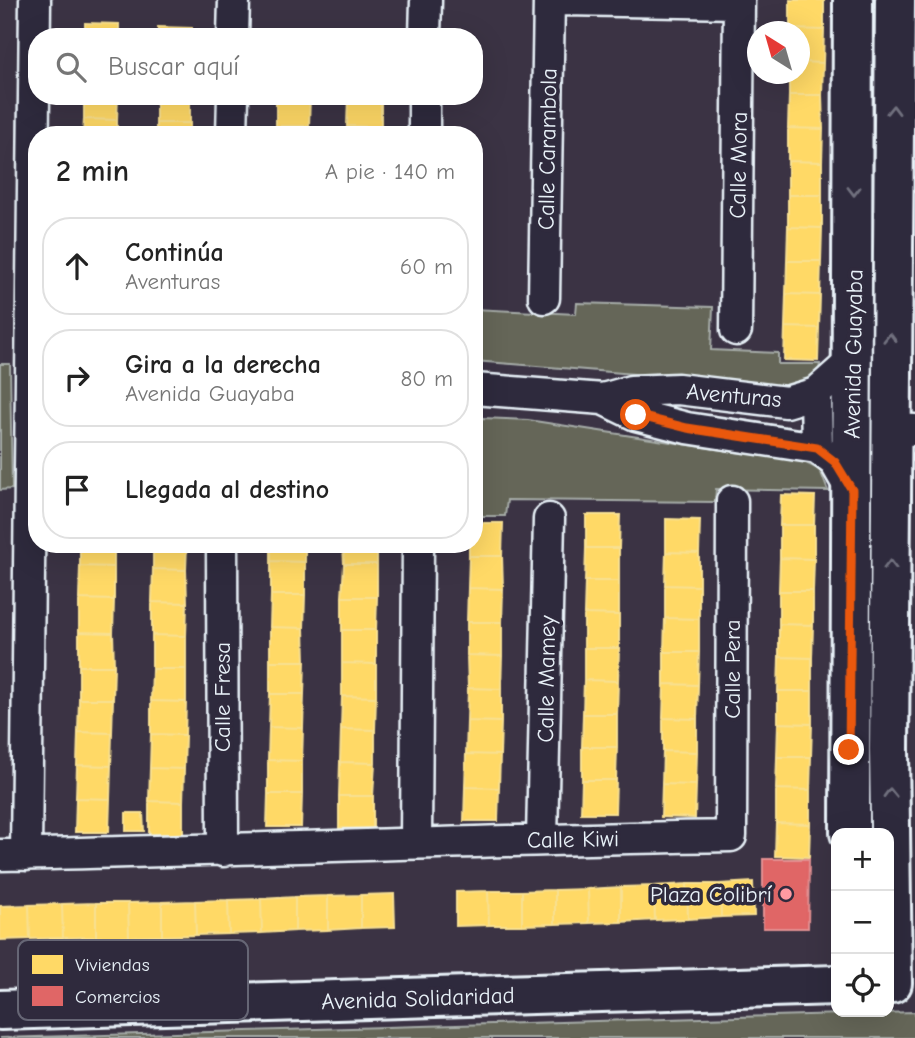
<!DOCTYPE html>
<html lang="es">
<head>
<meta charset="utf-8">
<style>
  :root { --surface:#fff; --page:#f6f6f6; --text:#222; --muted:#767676; --line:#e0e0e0 }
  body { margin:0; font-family:"Comic Neue",sans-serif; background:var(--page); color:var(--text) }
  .controls { position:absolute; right:21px; bottom:21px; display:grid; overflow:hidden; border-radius:14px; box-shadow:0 7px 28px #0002 }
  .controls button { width:63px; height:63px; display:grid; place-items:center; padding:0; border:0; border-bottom:2px solid var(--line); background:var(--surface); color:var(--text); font:35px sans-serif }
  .compass { position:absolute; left:747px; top:21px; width:63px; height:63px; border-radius:50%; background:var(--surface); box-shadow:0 7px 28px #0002; rotate:323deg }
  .stop { position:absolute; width:21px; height:21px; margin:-16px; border:5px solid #ea580c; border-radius:50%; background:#fff }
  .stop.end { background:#ea580c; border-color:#fff; box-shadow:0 2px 7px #0008 }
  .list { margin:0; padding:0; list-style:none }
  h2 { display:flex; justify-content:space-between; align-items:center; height:91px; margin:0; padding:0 28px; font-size:30px }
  h2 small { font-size:23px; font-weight:400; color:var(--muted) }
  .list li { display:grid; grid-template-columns:46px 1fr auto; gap:21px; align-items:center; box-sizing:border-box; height:98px; margin:0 14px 14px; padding:0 14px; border:2px solid var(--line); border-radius:28px }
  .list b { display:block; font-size:26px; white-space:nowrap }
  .list p { margin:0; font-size:23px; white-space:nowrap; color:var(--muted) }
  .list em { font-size:23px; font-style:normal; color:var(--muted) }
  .icon { flex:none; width:38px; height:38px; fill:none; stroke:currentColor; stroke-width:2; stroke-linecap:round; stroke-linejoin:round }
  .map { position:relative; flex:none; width:915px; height:1038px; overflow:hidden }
  .search { position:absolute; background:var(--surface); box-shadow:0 7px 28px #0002; left:28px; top:28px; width:455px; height:77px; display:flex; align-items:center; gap:18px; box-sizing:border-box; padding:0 24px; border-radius:28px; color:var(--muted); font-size:26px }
  .panel { position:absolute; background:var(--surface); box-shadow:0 7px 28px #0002; left:28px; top:126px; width:455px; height:427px; border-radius:28px }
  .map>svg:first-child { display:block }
</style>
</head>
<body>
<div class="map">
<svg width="915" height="1038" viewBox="0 0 915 1038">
  <rect width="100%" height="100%" fill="#3b3344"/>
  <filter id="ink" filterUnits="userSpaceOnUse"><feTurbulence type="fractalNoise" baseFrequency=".0143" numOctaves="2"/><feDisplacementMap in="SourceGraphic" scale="14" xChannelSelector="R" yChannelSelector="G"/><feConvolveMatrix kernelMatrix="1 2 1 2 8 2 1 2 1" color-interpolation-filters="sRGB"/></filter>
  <g filter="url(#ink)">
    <path fill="#656658" stroke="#a6aca8" stroke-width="2" d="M577 303 713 307 711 350 778 353V364H820L818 375 795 387 474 361V309L576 314Z
      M0 364H10L12 489 0 490Z
      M482 418 528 420 742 453 798 459 820 470 828 491 716 489 715 502 507 500 505 516H474V419Z
      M915 1012V1038H0Z"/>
    <path fill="#ffd966" stroke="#f8e092" stroke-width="2" d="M790 0H824V30L790 29Z
      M85 23 119 24V37H85Z
      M158 27 192 28V37H158Z
      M790 29 824 30 823 63 800 62V32H790Z
      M277 30H311V37H277Z
      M349 31H383V37H349Z
      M800 62 823 63 822 95H789V74H800Z
      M789 95H822L823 129 788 128Z
      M84 96H118L117 120 84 119Z
      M156 96H190V123H156Z
      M276 96H310L309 126H276Z
      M348 96H381V127L347 126Z
      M84 119 117 120V135H83Z
      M156 123H190V135H156Z
      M276 126H309V135H276Z
      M347 126 381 127V135H347Z
      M788 128 823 129 822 162 788 161Z
      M788 161 822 162V195H788Z
      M788 195H822V228L788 227Z
      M788 227 822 228 821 261H787Z
      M787 261H821L820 295 786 294Z
      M786 294 820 295 819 328 785 327Z
      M785 327 819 328 818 361 784 360Z
      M781 495 815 496 814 525H780Z
      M586 515H620L619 548H586Z
      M666 519 700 520 699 553 666 552Z
      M474 523H503L502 556H469V544H474Z
      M780 525H814V559L780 558Z
      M80 544H114V567L80 566Z
      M153 544H187L186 570 153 569Z
      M271 544H305V562L271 561Z
      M343 544H377V564H344Z
      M586 548H619V581H585Z
      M666 552 699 553V586L665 585Z
      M469 556H502L503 589 468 588Z
      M780 558 814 559 813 591H779Z
      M271 561 305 562V595H271Z
      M344 564H377V597H342Z
      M80 566 114 567V600L79 599Z
      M153 569 186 570 187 603 152 602Z
      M585 581H619V615L584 614Z
      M665 585 699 586V619L665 618Z
      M468 588 503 589 502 622H467Z
      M779 591H813V625L779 624Z
      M271 595H305L304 628 270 627Z
      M342 597H377L376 630H342Z
      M79 599 114 600 113 633 79 632Z
      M152 602 187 603 186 636 152 635Z
      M584 614 619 615V648H584Z
      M665 618 699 619V652H664Z
      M467 622H502V656L467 655Z
      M779 624 813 625 812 658 779 657Z
      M270 627 304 628 305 661H270Z
      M342 630H376V664L342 663Z
      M79 632 113 633 114 666H79Z
      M152 635 186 636V669H152Z
      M584 648H619L618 681 584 680Z
      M664 652H699L698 685 664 684Z
      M467 655 502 656 501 689 468 688Z
      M779 657 812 658V691H778Z
      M270 661H305L304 694H270Z
      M342 663 376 664V697L342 696Z
      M79 666H114L113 699H79Z
      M152 669H186V702L151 701Z
      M584 680 618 681 617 714H583Z
      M664 684 698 685 697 719 663 718Z
      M468 688 501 689V722L467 721Z
      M778 691H812V724L778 723Z
      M270 694H304L303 728 269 727Z
      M342 696 376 697 375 730 341 729Z
      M79 699H113L112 733 78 732Z
      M151 701 186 702 185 735 151 734Z
      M583 714H617V747H582Z
      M663 718 697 719V752L663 751Z
      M467 721 501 722 500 755 466 754Z
      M778 723 812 724 811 757H777Z
      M269 727 303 728 302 761 268 760Z
      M341 729 375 730V763L340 762Z
      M78 732 112 733 111 766 77 765Z
      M151 734 185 735 184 769 150 768Z
      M582 747H617L616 780H582Z
      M663 751 697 752 696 785 662 784Z
      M466 754 500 755 499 788 465 787Z
      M777 757H811L810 790 776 789Z
      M268 760 302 761V794H268Z
      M340 762 375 763 373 796H339Z
      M77 765 111 766 110 799 76 798Z
      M150 768 184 769 183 802 149 801Z
      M582 780H616L615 813H581Z
      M662 784 696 785 695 818 661 817Z
      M465 787 499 788 498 821H464Z
      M776 789 810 790V824L776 823Z
      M268 794H302L301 827H267Z
      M339 796H373V829L339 828Z
      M76 798 110 799 109 832H75Z
      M149 801 183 802V835L149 834Z
      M126 813H143L144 831H126Z
      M776 823 810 824 809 857 775 856Z
      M753 882 754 916 721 917 720 884Z
      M687 884 688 919 655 920 654 886Z
      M687 884H720L721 917 688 919Z
      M654 886 655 920 621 922V887Z
      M621 887V922L589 923 588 889Z
      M588 889 589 923 555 924V890Z
      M555 890V924L522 925V891Z
      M488 891 489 925 456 926V892Z
      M488 891H522V925H489Z
      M394 894 395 927 361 928V895Z
      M361 895V928L328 930V896Z
      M328 896V930L295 931V897Z
      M295 897V931L262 933 261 899Z
      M261 899 262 933 229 934 228 900Z
      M228 900 229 934 196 935 195 901Z
      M195 901 196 935 162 936V902Z
      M162 902V936L129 937 128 903Z
      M96 903H128L129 937H96Z
      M96 903V937L63 938 62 904Z
      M62 904 63 938 30 939 29 905Z
      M29 905 30 939 0 940V906Z"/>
    <path fill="#e06666" stroke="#e29092" stroke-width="2" d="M763 859H809L808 928H763Z"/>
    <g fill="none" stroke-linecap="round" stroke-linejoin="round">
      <defs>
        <path id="street" d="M564 0 739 3
          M233 37 234 0
          M425 37 426 0
          M232 135 233 96
          M424 135V96
          M544 298 549 0
          M736 330 739 0
          M474 389 603 399 631 391 678 389 786 402 816 393 853 360
          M816 393 817 448
          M603 399 636 415 687 428 817 448 835 462 851 490
          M891 429 915 430
          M222 544 223 851
          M542 839 549 519
          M416 842 418 544
          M0 855C244 850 487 840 731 836L732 501
          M26 855 35 0"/>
        <path id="secondary" d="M850 833 853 0
          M892 983 889 749 895 0
          M0 1010 836 985"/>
      </defs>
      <use href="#street" stroke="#e8f1f8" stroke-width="35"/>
      <use href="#secondary" stroke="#e8f1f8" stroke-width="44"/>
      <use href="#street" stroke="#2f2a3d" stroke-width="30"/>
      <use href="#secondary" stroke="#2f2a3d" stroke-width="38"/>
    </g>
    <defs><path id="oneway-chevron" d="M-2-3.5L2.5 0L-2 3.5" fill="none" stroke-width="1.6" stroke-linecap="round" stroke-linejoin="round" transform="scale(1.75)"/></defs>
    <g stroke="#70707e">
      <use href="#oneway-chevron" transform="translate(893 110) rotate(-89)"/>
      <use href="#oneway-chevron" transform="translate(854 191) rotate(90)"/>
      <use href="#oneway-chevron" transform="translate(890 338) rotate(-89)"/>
      <use href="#oneway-chevron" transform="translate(890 565) rotate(-90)"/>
      <use href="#oneway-chevron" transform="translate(890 793) rotate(-91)"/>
    </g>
  </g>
  <g fill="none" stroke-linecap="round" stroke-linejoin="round" filter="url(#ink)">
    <path stroke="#ea580c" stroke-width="9" d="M636 415 687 428 817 448 835 462 852 490 849 750"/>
  </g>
  <circle fill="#ff9aa2" stroke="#2f2a3d" stroke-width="2.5" cx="786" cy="894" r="7"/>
  <g text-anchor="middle" stroke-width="7" stroke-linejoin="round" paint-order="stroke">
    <g font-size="23" fill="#e8f1f8" stroke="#2f2a3d">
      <text transform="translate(547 149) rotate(-89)" y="8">Calle Carambola</text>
      <text transform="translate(738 165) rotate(-89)" y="8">Calle Mora</text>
      <text transform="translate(853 354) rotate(-89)" y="8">Avenida Guayaba</text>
      <text transform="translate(734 395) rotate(5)" y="8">Aventuras</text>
      <text transform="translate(732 669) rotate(-90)" y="8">Calle Pera</text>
      <text transform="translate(546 679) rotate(-89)" y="8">Calle Mamey</text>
      <text transform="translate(222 697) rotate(-90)" y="8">Calle Fresa</text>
      <text transform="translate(573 839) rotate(-1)" y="8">Calle Kiwi</text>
      <text transform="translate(418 998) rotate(-2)" y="8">Avenida Solidaridad</text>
    </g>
    <g font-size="23" fill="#e8f1f8" stroke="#2f2a3d" text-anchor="end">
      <text x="772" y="902">Plaza Colibrí</text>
    </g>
  </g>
  <rect x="18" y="940" width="230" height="80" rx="10" fill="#2f2a3d" stroke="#666675" stroke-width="2"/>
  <rect x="32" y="955" width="31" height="19" fill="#ffd966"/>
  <rect x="32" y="986" width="31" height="20" fill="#e06666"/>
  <g font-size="19" fill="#e8f1f8">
    <text x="75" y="971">Viviendas</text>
    <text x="75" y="1003">Comercios</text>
  </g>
</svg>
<div class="controls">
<button>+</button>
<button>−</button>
<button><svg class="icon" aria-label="locate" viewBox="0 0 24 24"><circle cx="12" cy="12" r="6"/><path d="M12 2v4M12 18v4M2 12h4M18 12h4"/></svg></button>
</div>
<svg class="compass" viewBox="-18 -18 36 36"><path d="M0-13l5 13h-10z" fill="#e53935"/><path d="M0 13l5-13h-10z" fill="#767676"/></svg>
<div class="stop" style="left:636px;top:415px"></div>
<div class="stop end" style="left:849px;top:750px"></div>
<div class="search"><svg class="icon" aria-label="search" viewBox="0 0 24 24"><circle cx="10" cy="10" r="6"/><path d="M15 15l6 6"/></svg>Buscar aquí</div>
<section class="panel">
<h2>2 min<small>A pie · 140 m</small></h2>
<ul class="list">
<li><svg class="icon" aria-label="ahead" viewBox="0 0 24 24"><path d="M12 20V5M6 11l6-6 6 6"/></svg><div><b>Continúa</b><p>Aventuras</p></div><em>60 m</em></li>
<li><svg class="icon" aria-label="right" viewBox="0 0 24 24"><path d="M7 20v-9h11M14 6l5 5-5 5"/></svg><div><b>Gira a la derecha</b><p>Avenida Guayaba</p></div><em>80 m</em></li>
<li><svg class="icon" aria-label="arrive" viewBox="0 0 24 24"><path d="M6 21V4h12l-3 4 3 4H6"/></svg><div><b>Llegada al destino</b></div></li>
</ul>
</section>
</div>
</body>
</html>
